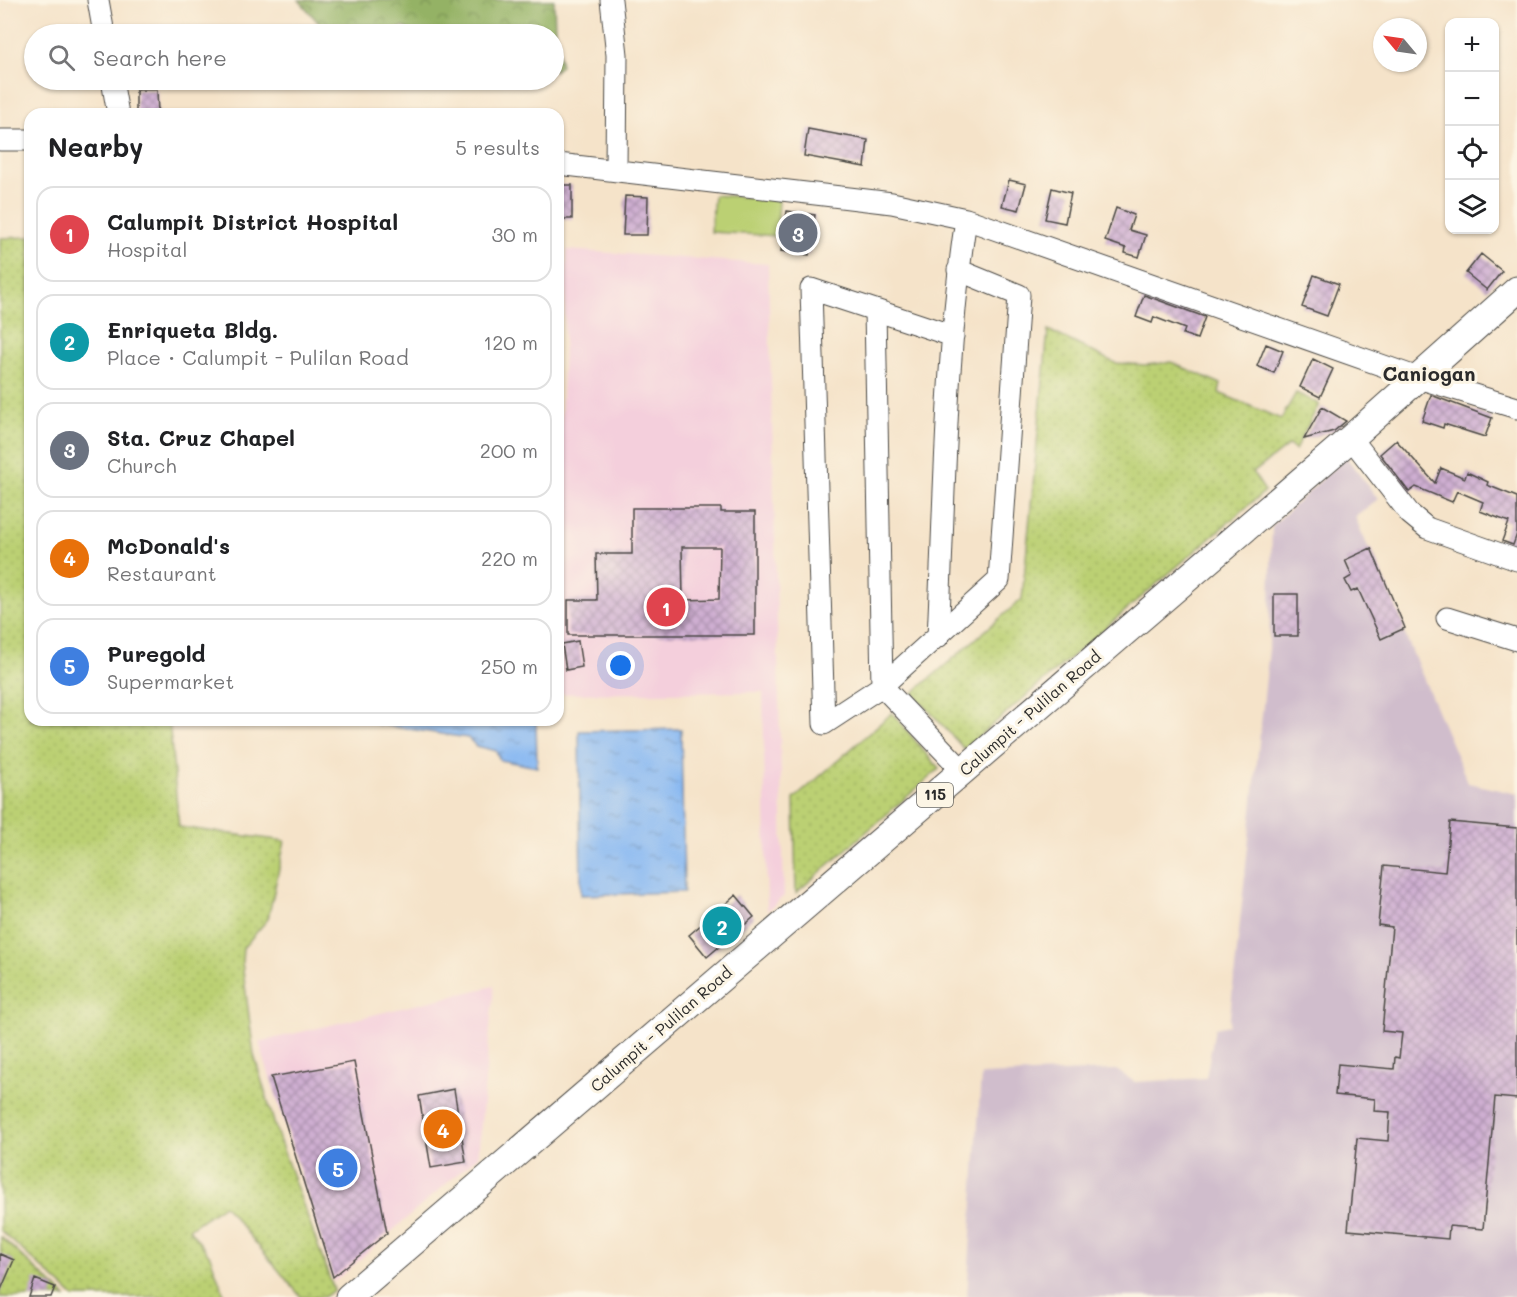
<!DOCTYPE html>
<html lang="en">
<head>
<meta charset="utf-8">
<style>
  :root { --surface:#fff; --page:#f2f2f2; --text:#202124; --muted:#757577; --line:#e0e0e0; --accent:#ea580c }
  body { margin:0; font-family:Mali,sans-serif; background:var(--page); color:var(--text) }
  .controls { position:absolute; right:18px; top:18px; display:grid; overflow:hidden; border-radius:12px; box-shadow:0 2px 4px #0004 }
  .controls button { width:54px; height:54px; display:grid; place-items:center; padding:0; border:0; border-bottom:2px solid var(--line); background:var(--surface); color:var(--text); font:30px sans-serif }
  .compass { position:absolute; left:1373px; top:18px; width:54px; height:54px; border-radius:50%; background:var(--surface); box-shadow:0 2px 4px #0004; rotate:299deg }
  .you { position:absolute; left:621px; top:666px; width:21px; height:21px; margin:-15px; border:4px solid #fff; border-radius:50%; background:#1a73e8; box-shadow:0 0 0 9px #1a73e833 }
  .badge { display:grid; place-items:center; width:39px; height:39px; border-radius:50%; background:var(--accent); color:#fff; font-size:20px; font-weight:700 }
  .pin { position:absolute; translate:-50% -50%; border:3px solid #fff; box-shadow:0 2px 6px #0006 }
  .list { margin:0; padding:0; list-style:none }
  h2 { display:flex; justify-content:space-between; align-items:center; height:78px; margin:0; padding:0 24px; font-size:26px }
  h2 small { font-size:20px; font-weight:400; color:var(--muted) }
  .list li { display:grid; grid-template-columns:39px 1fr auto; gap:18px; align-items:center; box-sizing:border-box; height:96px; margin:0 12px 12px; padding:0 12px; border:2px solid var(--line); border-radius:18px }
  .list b { display:block; font-size:22px; white-space:nowrap }
  .list p { margin:0; font-size:20px; white-space:nowrap; color:var(--muted) }
  .list em { font-size:20px; font-style:normal; color:var(--muted) }
  .icon { flex:none; width:33px; height:33px; fill:none; stroke:currentColor; stroke-width:2; stroke-linecap:round; stroke-linejoin:round }
  .map { position:relative; flex:none; width:1517px; height:1297px; overflow:hidden }
  .search { position:absolute; background:var(--surface); box-shadow:0 2px 4px #0004; left:24px; top:24px; width:540px; height:66px; display:flex; align-items:center; gap:15px; box-sizing:border-box; padding:0 21px; border-radius:33px; color:var(--muted); font-size:22px }
  .panel { position:absolute; background:var(--surface); box-shadow:0 2px 4px #0004; left:24px; top:108px; width:540px; height:618px; border-radius:18px }
  .map>svg:first-child { display:block }
</style>
</head>
<body>
<div class="map">
<svg width="1517" height="1297" viewBox="0 0 1517 1297">
  <defs>
    <pattern id="grass-dots" width="8" height="8" patternUnits="userSpaceOnUse" patternTransform="scale(1.5)"><rect width="8" height="8" fill="#bbd073"/><path d="M2 2h.1M6 6h.1" fill="none" stroke="#a1b364" stroke-width="1.8" stroke-linecap="round"/></pattern>
    <pattern id="forest-crowns" width="20" height="18" patternUnits="userSpaceOnUse" patternTransform="scale(1.5)"><rect width="20" height="18" fill="#94b265"/><path d="M2 6a3 3 0 1 1 6 0M12 15a3 3 0 1 1 6 0" fill="none" stroke="#799153"/></pattern>
    <pattern id="water-ripples" width="26" height="14" patternUnits="userSpaceOnUse" patternTransform="scale(1.5)"><rect width="26" height="14" fill="#86b7f2"/><path d="M2 4q2-2 4 0t4 0M15 11q2-2 4 0t4 0" fill="none" stroke="#6e95c4"/></pattern>
    <pattern id="building-cross-hatch" width="8" height="8" patternUnits="userSpaceOnUse" patternTransform="scale(1.5)"><rect width="8" height="8" fill="#cfafd2"/><path d="M0 0l8 8M0 8l8-8" fill="none" stroke="#a88fab"/></pattern>
  </defs>
  <rect width="100%" height="100%" fill="#fcf5e5"/>
  <filter id="ink" filterUnits="userSpaceOnUse"><feTurbulence type="fractalNoise" baseFrequency=".0167" numOctaves="2"/><feDisplacementMap in="SourceGraphic" scale="12" xChannelSelector="R" yChannelSelector="G"/><feConvolveMatrix kernelMatrix="1 2 1 2 8 2 1 2 1" color-interpolation-filters="sRGB"/></filter>
  <filter id="wash" filterUnits="userSpaceOnUse"><feTurbulence type="fractalNoise" baseFrequency=".008" numOctaves="4" result="noise"/><feDisplacementMap in="SourceGraphic" scale="24" xChannelSelector="R" yChannelSelector="G"/><feGaussianBlur stdDeviation="1.35" result="paint"/><feColorMatrix in="noise" values="0 0 0 0 0 0 0 0 0 0 0 0 0 0 0 0 0 1.4 0 .05"/><feComposite in="paint" operator="in"/></filter>
  <g filter="url(#wash)">
    <rect width="100%" height="100%" fill="#f5e3c9"/>
    <path fill="#f4cfdc" d="M567 250 768 264 784 896 767 911 763 692 558 694V521Z
      M494 986 478 1156 334 1282 259 1042Z"/>
    <path fill="#d0bdcc" d="M1346 457 1378 499 1355 517 1468 783 1517 794V1297H967L981 1075 1116 1070 1135 1082 1206 1078 1215 1028 1229 1025 1269 649 1272 526Z"/>
    <path fill="url(#grass-dots)" stroke="#737e4f" stroke-width="1.5" d="M30 237V720H169L179 827 285 841 268 919 243 948 242 962 254 1055 278 1136 334 1290 324 1297H301L224 1205 189 1229 210 1256 225 1297H74L0 1230V238Z
      M1048 330 1115 363 1146 365 1171 362 1221 384 1219 393 1281 419 1296 393 1319 404 1295 450 1289 445 1253 473 1265 491 964 749 913 693 1022 599Z
      M892 713 939 769 796 893 794 799Z
      M1 1237 66 1297H0Z"/>
    <path fill="url(#forest-crowns)" stroke="#606e48" stroke-width="1.5" d="M299 0H554L555 31 561 66 554 71V34H417L403 27 386 34H376L361 29 323 28Z"/>
    <path fill="#bbd073" stroke="#737e4f" stroke-width="1.5" d="M714 195 779 199 777 236 711 232Z"/>
    <path fill="url(#water-ripples)" stroke="#58718e" stroke-width="1.5" d="M373 720H536L537 767 500 760 496 751 476 746 468 738 376 724Z
      M681 729 684 892 581 895 579 731Z"/>
    <g id="blocks">
      <path fill="url(#building-cross-hatch)" fill-rule="evenodd" d="M136 90H157L158 114H136Z
        M808 129 868 140 865 167 804 156Z
        M1009 180 1026 184 1019 210 1002 206Z
        M558 185H572V219H558Z
        M1052 188 1071 193 1065 223 1045 219Z
        M625 196 648 197 647 235H623Z
        M1116 208 1134 215 1129 230 1146 235 1139 257 1125 253 1126 248 1105 241Z
        M787 211 815 215 809 255 781 251Z
        M1481 254 1502 271 1487 290 1466 273Z
        M1314 275 1339 284 1327 316 1302 307Z
        M1144 295 1205 317 1197 339 1183 334 1185 329 1154 317 1152 323 1136 317Z
        M1266 344 1283 351 1274 373 1257 366Z
        M1313 359 1333 369 1320 397 1300 387Z
        M1431 395 1492 418 1485 437 1444 424 1443 428 1422 421Z
        M1322 407 1346 421 1334 431 1304 439Z
        M1396 440 1435 483 1441 468 1465 478 1467 472 1488 482 1487 485 1517 497V534L1513 545 1502 541 1509 522 1480 511 1483 502 1457 491 1452 502 1416 487 1409 492 1380 454Z
        M632 508H721V512H755V635H568V600H597L596 554H632ZM682 547H720L719 599 683 600Z
        M1371 548 1405 628 1381 639 1358 589 1351 592 1345 580 1352 576 1345 560Z
        M1274 594H1298V636H1274Z
        M578 641 582 667 566 670 562 644Z
        M1450 822 1517 828V1099L1495 1097 1483 1229 1449 1226 1448 1239 1348 1230 1357 1138 1388 1141 1390 1112 1374 1111 1375 1099 1335 1095 1338 1064 1394 1069 1395 1057 1399 1058 1402 1033 1382 1031 1392 927 1378 925 1384 866 1445 872Z
        M736 895 754 917 707 957 689 935Z
        M354 1062 387 1233 333 1277 271 1077Z
        M454 1089 466 1162 431 1168 419 1096Z
        M0 1254 14 1260 0 1292Z
        M35 1279 55 1287 51 1297H29Z"/>
    </g>
  </g>
  <g filter="url(#ink)">
    <use href="#blocks" fill-opacity="0" stroke="#494743" stroke-width="1.5"/>
    <g fill="none" stroke-linecap="round" stroke-linejoin="round">
      <defs>
        <path id="minor" d="M98 0 104 34
          M611 0 617 55 616 169
          M112 80 118 114
          M0 140H30
          M558 164 892 203 966 219 1418 378 1517 408
          M875 310 811 289 824 724 882 686 999 580 1019 295 958 270
          M953 336 875 310 882 686 963 771
          M1351 438 1410 514 1427 528 1517 560
          M1447 618 1517 640
          M938 637C945 498 945 356 966 219"/>
        <path id="major" d="M349 1297 1351 438 1517 290"/>
      </defs>
      <use href="#minor" stroke="#494743" stroke-width="23"/>
      <use href="#major" stroke="#494743" stroke-width="29"/>
      <use href="#minor" stroke="#fff" stroke-width="21"/>
      <use href="#major" stroke="#fff" stroke-width="27"/>
    </g>
  </g>
  <g text-anchor="middle" stroke-width="6" stroke-linejoin="round" paint-order="stroke">
    <rect fill="#fcf5e5" stroke="#6a6863" stroke-width="1.5" x="917" y="783" width="36" height="24" rx="4.5"/>
    <g font-size="15" font-weight="bold" fill="#2b2b2b">
      <text x="935" y="800">115</text>
    </g>
    <g font-size="16" fill="#2b2b2b" stroke="#fcf5e5">
      <text transform="translate(1030 713) rotate(-41)" y="6">Calumpit - Pulilan Road</text>
      <text transform="translate(661 1029) rotate(-41)" y="6">Calumpit - Pulilan Road</text>
    </g>
    <g font-size="20" font-weight="bold" fill="#2b2b2b" stroke="#fcf5e5">
      <text x="1429" y="381">Caniogan</text>
    </g>
  </g>
</svg>
<div class="controls">
<button>+</button>
<button>−</button>
<button><svg class="icon" aria-label="locate" viewBox="0 0 24 24"><circle cx="12" cy="12" r="6"/><path d="M12 2v4M12 18v4M2 12h4M18 12h4"/></svg></button>
<button><svg class="icon" aria-label="layers" viewBox="0 0 24 24"><path d="M12 4l9 5-9 5-9-5zM3 14l9 5 9-5"/></svg></button>
</div>
<svg class="compass" viewBox="-18 -18 36 36"><path d="M0-13l5 13h-10z" fill="#e53935"/><path d="M0 13l5-13h-10z" fill="#757577"/></svg>
<div class="you"></div>
<div class="pin badge" style="left:666px;top:607px;background:#e0444e">1</div>
<div class="pin badge" style="left:722px;top:926px;background:#0f9aa8">2</div>
<div class="pin badge" style="left:798px;top:233px;background:#6b7280">3</div>
<div class="pin badge" style="left:443px;top:1129px;background:#e8710a">4</div>
<div class="pin badge" style="left:338px;top:1168px;background:#3f7fe0">5</div>
<div class="search"><svg class="icon" aria-label="search" viewBox="0 0 24 24"><circle cx="10" cy="10" r="6"/><path d="M15 15l6 6"/></svg>Search here</div>
<section class="panel">
<h2>Nearby<small>5 results</small></h2>
<ul class="list">
<li><span class="badge" style="background:#e0444e">1</span><div><b>Calumpit District Hospital</b><p>Hospital</p></div><em>30 m</em></li>
<li><span class="badge" style="background:#0f9aa8">2</span><div><b>Enriqueta Bldg.</b><p>Place · Calumpit - Pulilan Road</p></div><em>120 m</em></li>
<li><span class="badge" style="background:#6b7280">3</span><div><b>Sta. Cruz Chapel</b><p>Church</p></div><em>200 m</em></li>
<li><span class="badge" style="background:#e8710a">4</span><div><b>McDonald's</b><p>Restaurant</p></div><em>220 m</em></li>
<li><span class="badge" style="background:#3f7fe0">5</span><div><b>Puregold</b><p>Supermarket</p></div><em>250 m</em></li>
</ul>
</section>
</div>
</body>
</html>
